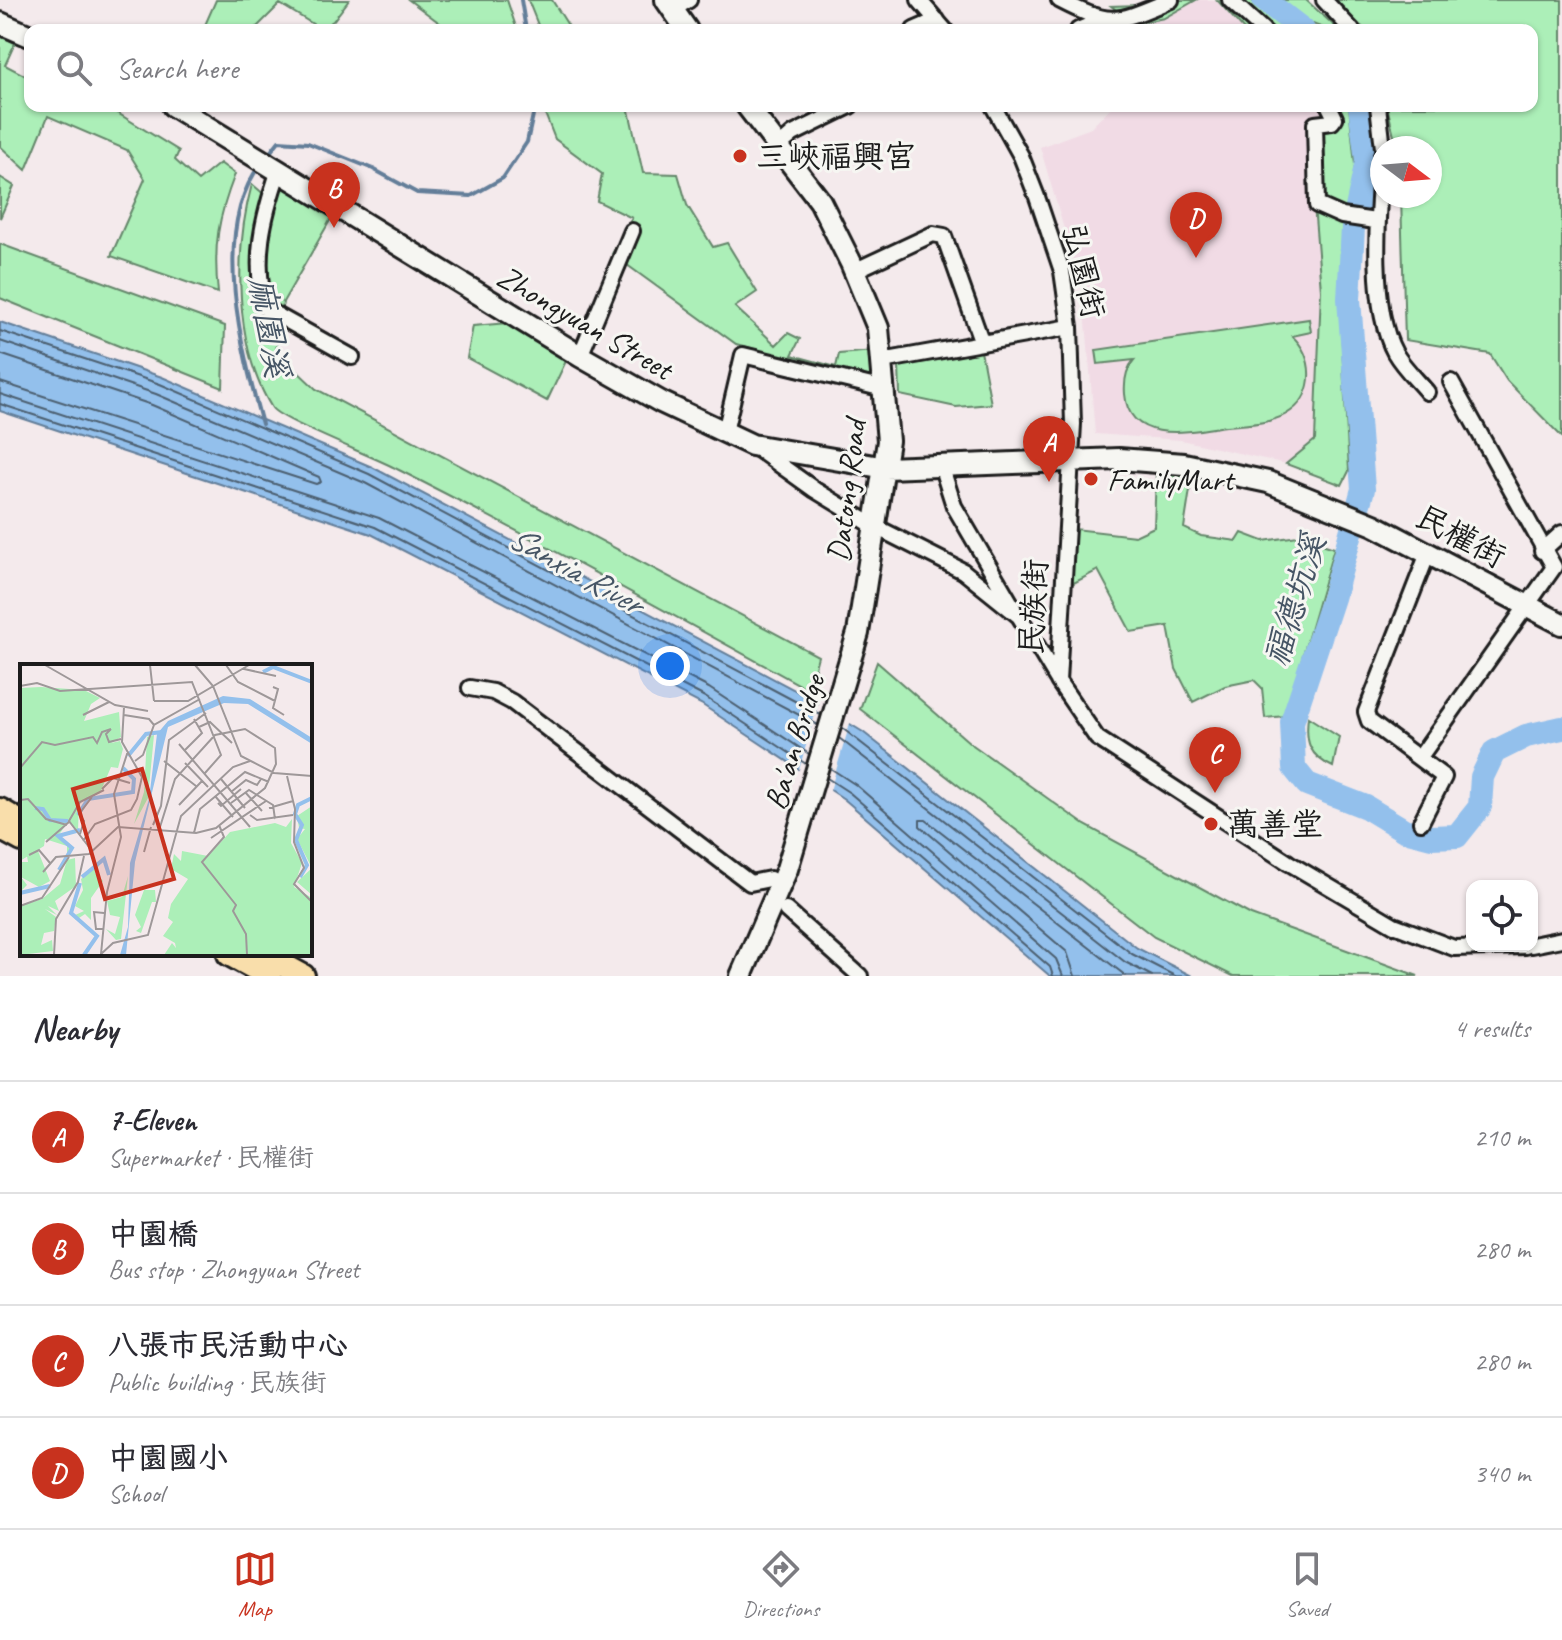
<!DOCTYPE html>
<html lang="en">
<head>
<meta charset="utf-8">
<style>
  :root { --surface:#fff; --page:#f7f7f7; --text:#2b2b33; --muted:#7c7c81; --line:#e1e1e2; --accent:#c8321e }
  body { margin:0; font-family:Caveat,"LXGW WenKai TC",sans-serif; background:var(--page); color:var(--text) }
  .controls { position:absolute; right:24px; bottom:24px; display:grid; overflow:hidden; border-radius:16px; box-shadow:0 2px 6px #0004 }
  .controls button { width:72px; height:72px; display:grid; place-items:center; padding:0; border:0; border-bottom:2px solid var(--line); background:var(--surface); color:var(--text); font:40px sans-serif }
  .compass { position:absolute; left:1370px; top:136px; width:72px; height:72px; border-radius:50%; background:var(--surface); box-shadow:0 2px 6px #0004; rotate:106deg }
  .you { position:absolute; left:670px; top:666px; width:28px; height:28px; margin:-20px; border:6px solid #fff; border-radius:50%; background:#1a73e8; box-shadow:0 0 0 12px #1a73e833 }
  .badge { display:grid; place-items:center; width:52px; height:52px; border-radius:50%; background:var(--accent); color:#fff; font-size:26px; font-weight:700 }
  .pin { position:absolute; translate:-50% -66px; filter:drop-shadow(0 2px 4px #0008) }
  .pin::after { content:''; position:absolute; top:42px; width:28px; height:24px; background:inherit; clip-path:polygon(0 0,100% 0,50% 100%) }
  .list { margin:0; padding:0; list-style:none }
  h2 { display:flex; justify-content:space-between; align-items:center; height:104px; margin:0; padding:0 32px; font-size:34px }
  h2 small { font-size:26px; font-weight:400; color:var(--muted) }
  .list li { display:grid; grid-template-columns:52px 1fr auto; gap:24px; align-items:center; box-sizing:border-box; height:112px; padding:0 32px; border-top:2px solid var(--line) }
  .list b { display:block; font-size:30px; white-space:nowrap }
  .list p { margin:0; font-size:26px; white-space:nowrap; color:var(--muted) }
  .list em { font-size:26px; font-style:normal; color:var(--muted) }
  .icon { flex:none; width:44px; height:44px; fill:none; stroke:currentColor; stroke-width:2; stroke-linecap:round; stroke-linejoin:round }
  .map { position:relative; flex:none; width:1562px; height:976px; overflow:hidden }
  .search { position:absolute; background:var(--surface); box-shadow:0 2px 6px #0004; left:24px; right:24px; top:24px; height:88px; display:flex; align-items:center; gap:20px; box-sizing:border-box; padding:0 28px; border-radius:16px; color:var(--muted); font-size:30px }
  .sheet { height:552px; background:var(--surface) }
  nav { display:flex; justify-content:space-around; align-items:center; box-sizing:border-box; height:112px; border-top:2px solid var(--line); background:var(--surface); font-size:22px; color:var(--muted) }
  nav a { display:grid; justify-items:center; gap:4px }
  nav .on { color:var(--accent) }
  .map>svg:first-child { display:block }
</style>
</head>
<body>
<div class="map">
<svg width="1562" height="976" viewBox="0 0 1562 976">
  <rect width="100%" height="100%" fill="#f4eaec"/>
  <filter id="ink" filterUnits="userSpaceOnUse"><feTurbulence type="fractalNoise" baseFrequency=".0125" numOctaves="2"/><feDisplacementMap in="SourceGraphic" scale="16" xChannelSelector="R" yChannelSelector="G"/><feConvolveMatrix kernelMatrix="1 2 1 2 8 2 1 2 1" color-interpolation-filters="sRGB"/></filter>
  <g filter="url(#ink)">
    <path fill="#f1dbe5" d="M1196 0H1217L1244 30H1111L1164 18Z
      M1112 106H1325L1329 116 1314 205 1321 290 1315 441 1286 464 1181 440 1095 434 1084 297 1040 147 1091 128Z"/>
    <path fill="#acefb8" stroke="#64866a" stroke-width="2" d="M216 0H349L333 21 321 29 280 4 254 30H213L205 25Z
      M409 0H507L517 30H449Z
      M528 0H552L571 30H540Z
      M1149 0H1196L1164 18 1135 24 1111 6 1140 5Z
      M1217 0H1251L1285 30H1244Z
      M1280 0H1306L1339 30C1314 30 1297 15 1280 0Z
      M1329 0H1562V437L1507 381 1490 354 1405 340 1401 196H1430V148H1397L1387 106H1532V30H1366Z
      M0 36 15 43 5 65 30 78V106H106L179 151 175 160 198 181 220 163 235 174C218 218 213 245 218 293L111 256 145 179 127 150 48 116 26 170 0 146Z
      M542 106H628L643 173 678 174 687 205 713 247 727 243 757 292 735 307 776 345 788 333 800 339 792 355 836 367 839 354 874 351 878 383 736 344 612 254 632 218 597 201 602 174 555 139Z
      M1325 106H1349L1355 165 1339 293 1349 471 1342 485 1286 464 1315 440 1321 290 1314 205 1312 122 1329 116Z
      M0 177 14 186 0 218Z
      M252 184 272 201 282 184 332 217 283 302 276 351 316 389 818 656 809 690C673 615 536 539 397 469 377 458 280 420 272 408 234 347 234 251 252 184Z
      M0 244 225 326 223 388 0 298Z
      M1309 319 1311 332 1292 336C1314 355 1316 393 1291 411 1274 424 1247 424 1226 426 1192 431 1129 446 1125 394 1124 381 1126 369 1134 360L1098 364 1096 350Z
      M508 323 567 359 547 401 467 358 473 326Z
      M981 351 991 404 956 407 900 395 899 365Z
      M1156 474 1192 477 1184 528 1201 536 1237 541 1242 533 1263 541 1298 536 1334 548 1285 716 1265 718 1262 688 1254 680 1225 686 1193 702 1176 669 1168 626 1131 632 1098 570 1070 585 1075 529 1135 536 1154 527Z
      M877 662 970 743 1085 825 1251 915 1418 976H1233L1154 937 860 709Z
      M1308 717 1339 737 1333 767C1309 756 1305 742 1308 717Z"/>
    <path fill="#93c0ec" stroke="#637e99" stroke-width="2" d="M0 322 162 377 372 467 793 689 863 732 1137 948 1192 976H1050L844 799 701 704 371 534 0 411Z"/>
    <path fill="#f4eaec" d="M819 700 851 720 829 794 798 773Z"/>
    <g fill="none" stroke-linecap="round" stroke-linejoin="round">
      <path stroke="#4c5e6f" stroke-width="2" d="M0 331 160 384 369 474 821 715
        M0 341 156 394 365 483 818 725
        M0 354 152 405 319 477 321 482 316 484 0 382
        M0 394 379 518 709 688 809 754
        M0 404 375 527 705 697 806 764
        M842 728 1132 954 1175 976
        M839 738 1125 962 1152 976
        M830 768 856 785 1056 959 1063 976
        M827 778 850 793 1050 967 1053 976
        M1075 976 1067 952 920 826V820H926L1126 976"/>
      <path stroke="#637e99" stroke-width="4" d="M521 0 526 30
        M268 155 279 141 308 143 373 169 417 193 471 196 503 178 527 142 535 106
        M260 165C210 231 242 351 262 424"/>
      <path stroke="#93c0ec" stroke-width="24" d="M1264 0 1303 30
        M1360 106 1367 161 1353 227 1349 299 1363 489 1333 598 1292 722 1294 768 1307 784 1366 807 1404 830 1431 837 1457 836 1480 807 1482 777 1494 752 1526 736 1562 728"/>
      <defs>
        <path id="street" d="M919 0 945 30
          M1059 0C1113 28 1117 22 1171 0
          M1230 0 1263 30
          M1324 0 1352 30
          M672 10 689 0
          M914 30 937 20
          M1078 30 1102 20
          M993 106 1021 156 1037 197 1062 271 1070 327 1073 424 1058 681 1097 738 1289 863 1394 925 1454 948 1526 946
          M1329 106 1335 118 1332 122 1315 124 1317 205 1342 216 1375 221
          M1378 106 1383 148
          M778 147 793 134 850 106
          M1382 156C1378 209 1369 306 1395 353 1403 367 1417 380 1427 392
          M279 170C263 217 252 261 266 309L352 357
          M854 271 933 234 944 236 982 343
          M580 356 632 231
          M882 361 1070 327
          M725 432 743 355 884 389
          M755 447 815 490 874 526 963 571 1019 616 1057 679
          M941 465 954 506 1013 607
          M1542 551 1562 533
          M470 688 493 692 512 702 750 883 770 879
          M1420 757 1554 567 1451 382
          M1421 822 1444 777 1369 721 1366 712 1428 553
          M786 910 860 976
          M1532 945 1562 939"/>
        <path id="secondary" d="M666 0 687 30
          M0 23 30 36
          M173 106 580 356 661 402 752 445 886 468 1119 459 1184 464 1268 482 1374 525 1562 624
          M741 976 787 869 858 633 888 441 878 328 851 263 820 201 747 106"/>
        <path id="primary" d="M0 810 22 823
          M0 828 22 840
          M229 954 269 976
          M263 954 303 976"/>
      </defs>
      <use href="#street" stroke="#1c1c1c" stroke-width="20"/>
      <use href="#secondary" stroke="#1c1c1c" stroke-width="26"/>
      <use href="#primary" stroke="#1c1c1c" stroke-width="28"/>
      <use href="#street" stroke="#f6f6f2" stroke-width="14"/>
      <use href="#secondary" stroke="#f6f6f2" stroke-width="20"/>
      <use href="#primary" stroke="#f9deab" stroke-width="22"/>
    </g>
  </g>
  <g fill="#c8321e" stroke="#f6f6f2" stroke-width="3">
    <circle cx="740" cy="156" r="8"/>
    <circle cx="1091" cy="479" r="8"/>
    <circle cx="1211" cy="824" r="8"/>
  </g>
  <g text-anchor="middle" stroke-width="6" stroke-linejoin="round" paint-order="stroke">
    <g font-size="32" fill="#1c1c1c" stroke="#f6f6f2" text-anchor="start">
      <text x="756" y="167">三峽福興宮</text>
      <text x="1107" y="490">FamilyMart</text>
      <text x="1227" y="835">萬善堂</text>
    </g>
    <g font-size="32" fill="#1c1c1c" stroke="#f6f6f2">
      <text transform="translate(1084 271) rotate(77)" y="11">弘園街</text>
      <text transform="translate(585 322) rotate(30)" y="11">Zhongyuan Street</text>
      <text transform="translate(846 491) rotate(-83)" y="11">Datong Road</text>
      <text transform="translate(1461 536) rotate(28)" y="11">民權街</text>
      <text transform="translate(1033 607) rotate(-87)" y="11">民族街</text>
      <text transform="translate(794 742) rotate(-73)" y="11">Ba'an Bridge</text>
    </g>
    <g font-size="34" font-style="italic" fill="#465565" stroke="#f6f6f2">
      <text transform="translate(270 327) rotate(80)" y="12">麻園溪</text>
      <text transform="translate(576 569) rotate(29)" y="12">Sanxia River</text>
      <text transform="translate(1294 600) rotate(-73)" y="12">福德坑溪</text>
    </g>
  </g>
  <g transform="translate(20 664)">
    <rect width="292" height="292" fill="#f4eaec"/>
    <path d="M21 23 64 26 80 34 71 40 64 57 99 48 101 73 91 79 100 77 103 85 98 104 91 103 80 129 59 138 58 167 48 158 38 172 51 183 47 189V182L25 175 24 182 0 197V24ZM134 71 128 134 114 160 124 128 127 73ZM292 142V231L277 218 292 204 277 175 285 165 279 164 277 152ZM272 155 271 179 282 199 274 223 292 234V291H144L152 279 156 284 155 279 143 272 153 258 148 254 151 240 168 215 151 205 154 190 161 197 162 187 188 192 210 168 255 159 266 163ZM18 187 30 217 19 223 1 213 7 221 0 228V198H8L7 192ZM55 194 56 222 35 237 39 247 28 242 37 251 25 245 36 253 34 267 24 269 21 281 32 276 33 287 0 291V242L22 235 40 220 47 196ZM82 196 75 209 83 217 71 234V256L65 250 56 256 53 252 64 247 55 242 63 226 61 215ZM108 212 101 275 96 276 86 265 95 270 100 253 90 251 87 237 102 233ZM124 226H135L136 238H132L121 269 116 267 121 263 115 251Z" fill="#acefb8"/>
    <path d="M203 32 230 35 292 74V80L228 40 204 39 148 63 115 198 106 291H100L108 263 110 199 129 135 137 70 148 57Z" fill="#93c0ec"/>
    <path fill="none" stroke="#93c0ec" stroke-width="4" d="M243 8 253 3 292 18M108 92 126 70 142 68M15 144 23 145 30 156 48 157M58 151 68 135 113 128 114 115 103 104M39 206 52 184 38 172 60 166M62 213 84 195 89 211M280 213 287 201 276 176 282 161 275 150 278 141 292 134M60 219 51 249 77 272 64 291M0 229 30 222"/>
    <path fill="none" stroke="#9e9899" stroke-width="2" d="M25 1 95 41 128 47M130 1 134 37M175 1 193 22 221 92 254 109 292 112M206 1 218 18 255 37M224 5 256 12M0 22 17 19 40 27 172 18 201 91 185 109M253 23 258 25 253 44 264 51M134 37H168L229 1M63 51 89 38M104 51 129 55 134 61M179 63 190 58 212 79M91 65 86 70 89 78 101 75M159 80 230 163M165 86 182 69 174 55M115 97 123 91 134 61 180 35M144 97 176 122M165 99 188 123M0 104 22 78 35 81 73 73 77 79 82 68 91 65M267 112 275 145 274 178 284 204 274 220 292 238M201 115 225 144M82 125 93 114 110 119M211 128 226 116 237 121 241 115M225 128 242 147M195 132 213 153M0 136 8 135 26 155 47 161M198 139 201 142 221 125M211 139 229 126 253 141 255 155M159 141 182 117M249 144 273 137M230 151 237 156 273 151M133 161 141 142 149 76 186 49M199 161 204 173 182 198 216 241 213 247 226 270 227 291M174 169 180 145 225 108 249 118M60 170 64 157 59 150 72 133M191 174 246 137M63 177 75 160 111 146 117 135 122 113 102 78 104 43M26 178 49 158M72 187 49 157 60 138 84 126M124 188 131 163M9 191 19 186 30 199M23 208 36 193 69 190 98 163 176 169 196 164 245 124 256 100 255 84 225 65 195 71 155 115 140 163M0 242 22 234 49 193M83 265H76L74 248 84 249M81 290 87 228 101 173 94 130 108 87M34 291 36 255 58 218 64 192M80 291 93 279 128 271 161 152 213 103 230 97"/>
    <path fill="#c8321e" fill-opacity="0.15" stroke="#c8321e" stroke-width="4" d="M122 105 154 215 85 235 53 125Z"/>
    <rect width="292" height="292" fill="none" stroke="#1c1c1c" stroke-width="4"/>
  </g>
</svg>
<div class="controls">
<button><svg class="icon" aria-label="locate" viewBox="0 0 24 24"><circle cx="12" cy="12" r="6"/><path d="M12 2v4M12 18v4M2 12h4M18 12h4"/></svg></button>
</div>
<svg class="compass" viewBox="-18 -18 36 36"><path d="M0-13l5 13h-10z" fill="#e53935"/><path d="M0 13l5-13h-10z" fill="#7c7c81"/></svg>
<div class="you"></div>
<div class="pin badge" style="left:1049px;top:482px">A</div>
<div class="pin badge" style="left:334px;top:228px">B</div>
<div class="pin badge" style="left:1215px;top:793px">C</div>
<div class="pin badge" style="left:1196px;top:258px">D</div>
<div class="search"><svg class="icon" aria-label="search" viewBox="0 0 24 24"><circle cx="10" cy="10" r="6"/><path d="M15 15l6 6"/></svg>Search here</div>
</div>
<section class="sheet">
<h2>Nearby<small>4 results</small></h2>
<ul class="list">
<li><span class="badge">A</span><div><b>7-Eleven</b><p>Supermarket · 民權街</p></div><em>210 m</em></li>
<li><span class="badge">B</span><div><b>中園橋</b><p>Bus stop · Zhongyuan Street</p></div><em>280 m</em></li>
<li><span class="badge">C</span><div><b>八張市民活動中心</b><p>Public building · 民族街</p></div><em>280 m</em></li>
<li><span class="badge">D</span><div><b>中園國小</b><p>School</p></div><em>340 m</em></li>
</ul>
</section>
<nav>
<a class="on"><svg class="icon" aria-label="map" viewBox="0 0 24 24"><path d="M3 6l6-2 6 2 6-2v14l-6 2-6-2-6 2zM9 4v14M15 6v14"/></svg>Map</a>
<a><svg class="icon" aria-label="directions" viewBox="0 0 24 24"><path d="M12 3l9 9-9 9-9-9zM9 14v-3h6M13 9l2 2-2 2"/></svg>Directions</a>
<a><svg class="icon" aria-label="saved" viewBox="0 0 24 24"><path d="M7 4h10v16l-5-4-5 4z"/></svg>Saved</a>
</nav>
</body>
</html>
